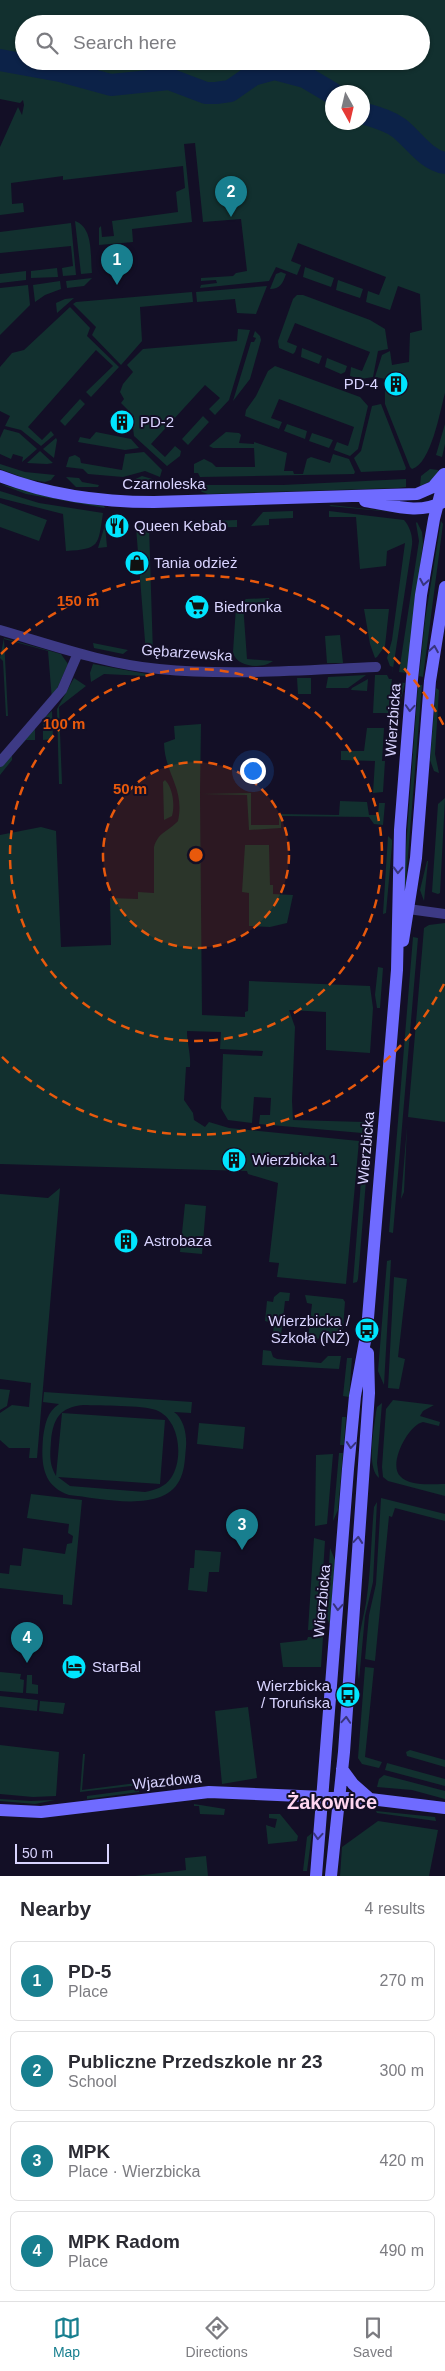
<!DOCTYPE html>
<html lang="en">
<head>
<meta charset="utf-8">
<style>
  :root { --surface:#fff; --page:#f2f2f3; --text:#2b2b33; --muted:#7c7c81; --line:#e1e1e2; --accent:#187f8f }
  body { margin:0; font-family:Arial,sans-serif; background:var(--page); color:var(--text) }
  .compass { position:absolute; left:325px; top:85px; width:45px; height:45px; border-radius:50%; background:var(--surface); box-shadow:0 1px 4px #0004; rotate:172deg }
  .scale { position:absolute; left:15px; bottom:12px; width:94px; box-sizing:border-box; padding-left:5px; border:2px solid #d9d4ff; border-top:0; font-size:14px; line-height:18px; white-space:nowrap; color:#d9d4ff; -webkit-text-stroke:4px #130f26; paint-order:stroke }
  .you { position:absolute; left:252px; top:770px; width:18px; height:18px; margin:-12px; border:4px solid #fff; border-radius:50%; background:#1a73e8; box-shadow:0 0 0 8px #1a73e833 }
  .badge { display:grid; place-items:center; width:32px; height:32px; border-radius:50%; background:var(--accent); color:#fff; font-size:16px; font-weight:700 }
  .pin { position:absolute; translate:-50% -41px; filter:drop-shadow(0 1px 2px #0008) }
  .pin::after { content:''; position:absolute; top:26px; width:18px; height:15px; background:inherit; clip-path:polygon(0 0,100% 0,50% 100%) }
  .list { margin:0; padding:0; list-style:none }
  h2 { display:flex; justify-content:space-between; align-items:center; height:65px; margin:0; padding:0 20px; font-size:21px }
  h2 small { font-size:16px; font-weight:400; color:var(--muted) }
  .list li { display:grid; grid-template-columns:32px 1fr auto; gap:15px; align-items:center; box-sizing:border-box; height:80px; margin:0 10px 10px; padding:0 10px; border:1px solid var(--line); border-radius:8px }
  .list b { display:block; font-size:19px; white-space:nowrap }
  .list p { margin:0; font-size:16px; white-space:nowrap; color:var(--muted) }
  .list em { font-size:16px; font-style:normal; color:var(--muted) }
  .icon { flex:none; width:28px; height:28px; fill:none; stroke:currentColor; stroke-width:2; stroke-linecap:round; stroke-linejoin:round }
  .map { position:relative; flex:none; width:445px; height:1876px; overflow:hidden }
  .search { position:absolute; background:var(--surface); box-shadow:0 1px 4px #0004; left:15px; right:15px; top:15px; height:55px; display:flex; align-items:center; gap:12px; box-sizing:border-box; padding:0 18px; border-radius:28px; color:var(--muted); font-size:19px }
  .sheet { height:425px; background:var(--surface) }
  nav { display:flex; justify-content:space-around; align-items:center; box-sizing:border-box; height:70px; border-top:1px solid var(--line); background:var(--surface); font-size:14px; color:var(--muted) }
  nav a { display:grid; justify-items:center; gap:2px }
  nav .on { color:var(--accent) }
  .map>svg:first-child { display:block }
</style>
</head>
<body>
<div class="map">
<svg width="445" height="1876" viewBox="0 0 445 1876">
  <rect width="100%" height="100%" fill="#130f26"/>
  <path fill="#12302f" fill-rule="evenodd" d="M0 0H445V393C440 411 431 464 412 469L410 467 385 404V390L392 389 391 380 375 377 382 355 390 351 392 365 409 362 410 333 422 330 420 294 398 286 390 310 366 302 368 291 379 295 386 277 298 243 291 261 301 265 297 275 276 267 269 281 200 288 201 285 217 283 216 280 201 281V278L233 276 236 273 247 271 241 219 203 222 195 143 184 144 192 222 132 229 133 242 99 245V228L101 226 102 237 114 236 112 221 178 212 176 192 185 188 183 166 63 180V176L11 183 12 204 23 203 24 212 0 215V147L18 107 22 115 24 105 23 100 20 103 0 99ZM24 24H421V61H24ZM332 92H362V122H332Z
    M75 221C94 228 90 256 92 273L81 274Z
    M71 223 76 275 63 276 62 268 73 266 71 246 0 253V232Z
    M305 267 334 278 331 287 303 277Z
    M57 268 58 277 31 278V271Z
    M26 271V280L0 283V274Z
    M281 272 286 274C283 283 280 289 270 289L276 274Z
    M92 278 84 286 67 288 66 281Z
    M338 280 363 289 360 298 336 290Z
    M60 281 61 289 45 295 35 302 33 285Z
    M28 285 30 305 0 335V288Z
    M267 286 256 314 237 313 235 299 197 302 196 292Z
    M192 292 193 302 140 307 142 341 121 365 92 335 96 327 73 304 76 302Z
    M297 295H303L370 320 385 329 388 349 378 351 373 377 361 379 350 376 351 367 362 371 370 352 295 323 287 342 297 346 295 352 293 354 279 348 278 341 293 299Z
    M74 298 57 313 56 303 65 299Z
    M70 307 90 328 87 336 119 367 91 397 86 392 113 366 96 350 28 427 42 440 51 431 54 435 41 446 21 430 5 426 10 416 0 411V367L12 353 24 350Z
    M238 329 250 330 229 400 215 415 209 409 220 398 205 385 151 444 165 457 175 446 181 451 180 456 167 466 134 436 132 420 134 416 121 403 124 399 120 392 123 384 133 372 127 365 143 349 237 341Z
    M255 331 260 336 261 340 250 379 233 401 251 342H254L256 338 253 337Z
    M302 348 322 356 319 364 301 357Z
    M327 358 347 366 345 372 341 374 325 367Z
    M275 366 360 397 368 406 358 449 350 456 334 450 337 442 348 446 354 427 279 399 271 418 282 422 279 429 245 416 246 410 256 396 268 371Z
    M80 399 85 404 65 426 60 421Z
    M381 404 406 468 405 470 361 472 354 458 361 451 372 406Z
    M203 416 209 422 188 445 182 439Z
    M287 424 307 431 305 439 284 431Z
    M445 424V444L442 457 436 455Z
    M4 429 19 433 37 449 22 462 23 457 13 454 11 459 0 454V438Z
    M96 432 131 439 139 448 125 450 78 442 80 437 90 439Z
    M226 432 239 433 241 435 239 443 254 444V442L287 453 284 471H293L294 474H303L307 459 311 457 330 463 333 454 349 459 355 472 354 474 200 477 198 473H194V464L204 459 212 463 216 467H255L254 448H213L209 446Z
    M312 433 333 440 329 448 309 441Z
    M56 438 57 440 54 458 43 449Z
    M40 451 53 463 47 464 27 463Z
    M144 452 162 470 160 477 145 471 123 477 88 474 83 469 66 467 69 457 75 455 80 458 81 463 122 470 125 454Z
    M0 464 25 472 55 475 51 480 45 482 27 479 0 469Z
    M430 469 438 470V472L431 481 420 486 421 476Z
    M142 476 159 481V483L129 482Z
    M66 477 79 478 82 482 99 485 98 487H76Z
    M406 479V487L398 488 208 494 202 492 195 485H283Z
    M0 484 57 499 104 506 105 508 26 494Z
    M0 491 39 503 103 513C98 546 100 549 66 551L63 514 0 498Z
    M0 503 47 520 39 541 0 527Z
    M331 505 403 513 329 506Z
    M293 511V518L269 519V525L251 526 263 512Z
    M329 511 404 520C410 527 413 536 412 545L392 675 393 667 390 666 387 658 392 640 405 543 387 551 386 566 360 569 356 517H329Z
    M237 520V527L185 528 184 522Z
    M441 521 443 524 423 677 419 676 425 620Z
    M417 522 422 532 423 543 407 673 399 672 419 541 416 523Z
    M105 525 107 547 98 548Z
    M149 526 153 654H146L136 527Z
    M269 598 270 602 243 604 247 659 273 661C263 669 236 668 233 652L236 607 246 599Z
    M364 609H389L385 646 377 657 375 658 370 644Z
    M340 635 343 663H327L325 636Z
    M4 638 61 654 68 664 52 700 48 651 4 639 8 716H6L3 661 0 658Z
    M93 643 128 650 123 654 94 648Z
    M93 664 147 674 146 676 104 674 91 682 90 673Z
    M366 675 348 688H326L328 677Z
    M375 675H387L389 679H392L388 713H373Z
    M74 678 86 686 59 707 62 784H59L57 709Z
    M297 678H311V694H298Z
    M368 679 367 691 351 690 352 688Z
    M398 682 405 683 398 712 396 710Z
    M418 685H422L405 892 403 888Z
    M436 688 439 690 435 754 439 773 434 771 430 760Z
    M52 711 53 739 43 740V719Z
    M201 724 200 794 251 793V825H279V814L339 815 340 801 367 802 369 815H378L379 803H385L383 825 374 824 369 817 281 816V828L249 830 247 795 200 794 202 1015 245 1017V1012L248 1011 249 981 370 986 373 1008 370 1053 326 1050V1012L289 1010 295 1027 292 1101 293 1120 364 1122 362 1133 259 1124 260 1115H270L271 1098 254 1097 252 1123 228 1120 221 1108 223 1054 262 1056 263 1051 220 1049 221 1032 187 1031C187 1044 191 1054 190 1067H186L184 1100 193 1113 194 1120 205 1127 209 1122 229 1128 359 1141 346 1284 277 1277 279 1263 269 1262 278 1183 248 1174 247 1171 0 1164V835L41 827 56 831 61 947 111 945 110 898 138 899V892L154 893V847C158 832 169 831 178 821 185 788 165 775 164 743L175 739 174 726Z
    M35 728V740H26L12 754V760L0 775V766Z
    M367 728H384L382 761H385L383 792 373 793 375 761 341 760V751H364Z
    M165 780C173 788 175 805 172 816L164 820 163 782Z
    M445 798 440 893 438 894 432 892 438 804Z
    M388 836 392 840V845L386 913 383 914Z
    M245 845H269L270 885H273V894L293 895 287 923 270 927 249 926V893L242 892Z
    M427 861H428L424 901 420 890Z
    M445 923V1122L408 1117 424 928 429 925Z
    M413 937 418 938 393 1233 389 1232Z
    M378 967 383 968 380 1008H377L375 995Z
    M407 1127 404 1192 401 1199Z
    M364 1143 367 1148 368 1156 358 1279 357 1282 353 1283Z
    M60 1188 37 1458H29L30 1448H9L0 1440V1413L12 1405 29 1407 31 1383 0 1379V1194L48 1198Z
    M185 1204 206 1206 202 1254 180 1252Z
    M391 1260 384 1385 378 1371 387 1261Z
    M394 1277 407 1279 398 1357 405 1359 399 1389 388 1388Z
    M280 1292 290 1293 289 1301H285L281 1335 273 1334 274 1323 265 1321 267 1301 273 1302 274 1297Z
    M305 1295 343 1299 345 1302 342 1340 308 1338 312 1304 307 1303Z
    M263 1350 271 1351 273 1357 277 1359 321 1363 328 1356H341L339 1369 262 1365Z
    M347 1358H352L349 1397 343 1396Z
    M0 1389 10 1390 7 1406 0 1410Z
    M44 1392 192 1402 191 1413 174 1412C184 1419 187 1435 186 1447 185 1456 185 1468 181 1477 166 1515 101 1498 69 1495 42 1486 41 1463 43 1438 45 1424 47 1412 59 1404L43 1402ZM83 1405C100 1406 143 1405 156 1410 180 1419 184 1459 171 1478 165 1487 155 1490 145 1492L70 1486 58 1477 160 1484 165 1420 62 1413 56 1476C49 1464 50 1455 51 1441 53 1419 60 1407 83 1405Z
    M393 1400 434 1405 423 1411 420 1416 440 1422 439 1426 423 1422C408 1425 388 1464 400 1476 410 1487 432 1484 445 1484V1496L388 1481 383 1477 382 1467 386 1409Z
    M382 1403 377 1463 379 1478C366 1467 374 1429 376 1412L377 1407Z
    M342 1417H346L344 1445H340Z
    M199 1423 245 1427 243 1449 197 1444Z
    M339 1453H343L338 1510 333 1521Z
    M333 1454 327 1524 315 1526 316 1455Z
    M31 1494 82 1500 72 1605 63 1604V1595L0 1588V1573L9 1574 10 1565 21 1566 23 1548 65 1554 67 1544 72 1543 73 1536 68 1533 69 1524 27 1518Z
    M381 1498 445 1514V1521L395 1508 392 1517 389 1516 375 1661 365 1659 369 1615 376 1584Z
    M377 1502 373 1582 365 1616 359 1680C354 1652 361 1630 366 1603 371 1572 371 1539 374 1507Z
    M314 1538 325 1541 320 1617 324 1629 308 1630Z
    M330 1548 335 1560 330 1625 326 1616Z
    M195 1550 221 1552 219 1572H209L207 1592 188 1590 190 1568H194Z
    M308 1637H323L321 1667H283L280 1643 307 1640Z
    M365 1667 374 1668 365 1757 382 1762 379 1768 362 1764 358 1758Z
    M0 1672 21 1674 20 1679 24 1680 23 1693 0 1691Z
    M27 1675H32V1684L38 1685V1694L26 1693Z
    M0 1696 38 1700 37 1711 0 1707Z
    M40 1701 65 1703 63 1714 39 1711Z
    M248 1707 257 1778 222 1784 215 1711Z
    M0 1745 59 1752 56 1796 33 1797 0 1794Z
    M410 1750 445 1760V1767L407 1756 406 1752Z
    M83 1754H85L82 1790 199 1775V1778L80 1792Z
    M387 1763 445 1779V1786L385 1770Z
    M384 1775 445 1791V1799L412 1790 377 1787 379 1779Z
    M139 1789V1792L87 1799V1796Z
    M0 1799 31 1801 55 1800 35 1804 0 1801Z
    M194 1804 225 1809 224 1815 200 1814 199 1806H194Z
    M376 1811 435 1817 436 1821 377 1813Z
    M269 1814H280L298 1836 297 1841 268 1844 266 1825 275 1828 277 1819 269 1818Z
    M378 1821 438 1830 429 1876H340L342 1847Z
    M312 1833 307 1871H303L307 1837Z
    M206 1856 208 1876H135L186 1870 185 1858Z"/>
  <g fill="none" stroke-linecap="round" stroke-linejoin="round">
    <path stroke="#0c2248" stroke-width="22" d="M0 60 60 71 111 85 169 79 206 93H216L230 91 253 75 275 69 305 77 332 93
      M362 113C375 117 388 120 399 128 413 139 426 160 445 163"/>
    <path stroke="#3d3a85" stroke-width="10" d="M0 630C52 645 105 664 159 669 231 676 304 670 376 667
      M0 762 62 690 78 653
      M401 908 445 914"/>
    <path stroke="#6f6bff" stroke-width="12" d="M0 476C49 495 102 502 154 502L417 494 433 487 444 474
      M365 501C392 505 418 515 443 502
      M403 941 416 858 430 681 445 587
      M342 1769 353 1784 370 1799
      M0 1810 41 1812 209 1792 370 1799 445 1808
      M316 1876 348 1469 355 1396 367 1330 397 970 400 830 412 679 421 595 434 519 445 476
      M331 1876 344 1752 369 1393 368 1353"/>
  </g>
  <defs><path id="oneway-chevron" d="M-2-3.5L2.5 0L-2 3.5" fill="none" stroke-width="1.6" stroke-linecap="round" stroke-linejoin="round" transform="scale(1.25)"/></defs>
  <g stroke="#38347d">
    <use href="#oneway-chevron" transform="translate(424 582) rotate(100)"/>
    <use href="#oneway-chevron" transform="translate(434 649) rotate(-81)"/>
    <use href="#oneway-chevron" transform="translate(410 708) rotate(94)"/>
    <use href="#oneway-chevron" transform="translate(398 870) rotate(92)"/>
    <use href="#oneway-chevron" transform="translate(351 1445) rotate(95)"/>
    <use href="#oneway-chevron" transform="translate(358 1540) rotate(-85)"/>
    <use href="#oneway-chevron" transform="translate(338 1607) rotate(94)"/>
    <use href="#oneway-chevron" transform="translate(346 1720) rotate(-86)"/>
    <use href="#oneway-chevron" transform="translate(318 1836) rotate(94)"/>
  </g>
  <circle cx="196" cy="855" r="93" fill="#e8590c" fill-opacity=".12"/>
  <g fill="none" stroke="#e8590c" stroke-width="2.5" stroke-dasharray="9 6">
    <circle cx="196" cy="855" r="93"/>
    <circle cx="196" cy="855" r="186"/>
    <path d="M444 984A280 280 0 0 1 1 1056M1 654A280 280 0 0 1 444 726"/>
  </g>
  <defs>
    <symbol id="building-disc" viewBox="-11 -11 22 22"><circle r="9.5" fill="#00e5ff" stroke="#130f26"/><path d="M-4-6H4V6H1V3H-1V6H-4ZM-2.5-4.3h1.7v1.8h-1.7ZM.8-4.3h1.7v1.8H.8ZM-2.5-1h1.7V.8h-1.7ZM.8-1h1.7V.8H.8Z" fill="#111"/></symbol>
    <symbol id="restaurant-disc" viewBox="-11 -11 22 22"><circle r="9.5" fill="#00e5ff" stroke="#130f26"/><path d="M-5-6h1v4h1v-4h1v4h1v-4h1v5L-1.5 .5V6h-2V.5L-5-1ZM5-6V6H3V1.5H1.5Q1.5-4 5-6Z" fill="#111"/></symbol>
    <symbol id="shop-disc" viewBox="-11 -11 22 22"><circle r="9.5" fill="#00e5ff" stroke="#130f26"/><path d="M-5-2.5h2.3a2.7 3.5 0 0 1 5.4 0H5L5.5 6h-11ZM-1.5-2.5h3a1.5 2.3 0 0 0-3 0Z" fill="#111"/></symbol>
    <symbol id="supermarket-disc" viewBox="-11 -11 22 22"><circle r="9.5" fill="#00e5ff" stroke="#130f26"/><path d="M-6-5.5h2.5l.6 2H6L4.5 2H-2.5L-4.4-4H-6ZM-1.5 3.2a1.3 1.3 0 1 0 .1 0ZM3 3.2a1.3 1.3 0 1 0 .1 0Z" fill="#111"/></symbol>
    <symbol id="bus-disc" viewBox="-11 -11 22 22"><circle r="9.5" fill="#00e5ff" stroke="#130f26"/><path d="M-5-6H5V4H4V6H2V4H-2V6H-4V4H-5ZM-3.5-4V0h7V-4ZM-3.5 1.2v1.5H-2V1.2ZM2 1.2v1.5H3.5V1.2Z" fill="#111"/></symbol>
    <symbol id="hotel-disc" viewBox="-11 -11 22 22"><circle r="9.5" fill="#00e5ff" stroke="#130f26"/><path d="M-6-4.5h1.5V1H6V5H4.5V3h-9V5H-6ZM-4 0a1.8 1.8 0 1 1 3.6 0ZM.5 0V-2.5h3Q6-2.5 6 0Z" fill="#111"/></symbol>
  </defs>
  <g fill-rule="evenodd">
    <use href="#building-disc" x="382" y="370" width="28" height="28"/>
    <use href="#building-disc" x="108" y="408" width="28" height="28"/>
    <use href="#restaurant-disc" x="103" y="512" width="28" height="28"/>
    <use href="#shop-disc" x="123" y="549" width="28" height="28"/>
    <use href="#supermarket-disc" x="183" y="593" width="28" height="28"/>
    <use href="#building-disc" x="220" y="1146" width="28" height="28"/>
    <use href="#building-disc" x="112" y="1227" width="28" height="28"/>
    <use href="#bus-disc" x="353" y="1316" width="28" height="28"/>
    <use href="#hotel-disc" x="60" y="1653" width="28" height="28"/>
    <use href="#bus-disc" x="334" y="1681" width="28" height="28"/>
  </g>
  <g text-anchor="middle" stroke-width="4" stroke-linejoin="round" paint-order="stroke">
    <g font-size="15" fill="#d9d4ff" stroke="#130f26" text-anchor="start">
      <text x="378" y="389" text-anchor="end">PD-4</text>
      <text x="140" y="427">PD-2</text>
      <text x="134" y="531">Queen Kebab</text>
      <text x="154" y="568">Tania odzież</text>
      <text x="214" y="612">Biedronka</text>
      <text x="252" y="1165">Wierzbicka 1</text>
      <text x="144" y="1246">Astrobaza</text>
      <text x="350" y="1326" text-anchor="end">Wierzbicka /<tspan x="350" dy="17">Szkoła (NŻ)</tspan></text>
      <text x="92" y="1672">StarBal</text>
      <text x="330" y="1691" text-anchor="end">Wierzbicka<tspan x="330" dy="17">/ Toruńska</tspan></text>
    </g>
    <g font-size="15" fill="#d9d4ff" stroke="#130f26">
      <text x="164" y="489">Czarnoleska</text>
      <text transform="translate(187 653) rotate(4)" y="5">Gębarzewska</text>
      <text transform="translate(393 720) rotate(-86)" y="5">Wierzbicka</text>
      <text transform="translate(366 1148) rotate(-85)" y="5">Wierzbicka</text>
      <text transform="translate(322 1601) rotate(-85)" y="5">Wierzbicka</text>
      <text transform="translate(167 1781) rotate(-6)" y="5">Wjazdowa</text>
    </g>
    <g font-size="20" font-weight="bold" fill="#ffd6f0" stroke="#130f26">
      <text x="332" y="1809">Żakowice</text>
    </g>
  </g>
  <circle cx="196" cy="855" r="8" fill="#e8590c" stroke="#130f26" stroke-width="2.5"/>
  <g font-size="15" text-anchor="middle" font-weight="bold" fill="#e8590c" stroke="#130f26" stroke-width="4" stroke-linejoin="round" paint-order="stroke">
    <text x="78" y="606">150 m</text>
    <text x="64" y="729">100 m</text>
    <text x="130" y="794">50 m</text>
  </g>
</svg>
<svg class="compass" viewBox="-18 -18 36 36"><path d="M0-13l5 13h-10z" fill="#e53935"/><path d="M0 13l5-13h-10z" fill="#7c7c81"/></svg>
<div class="scale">50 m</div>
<div class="you"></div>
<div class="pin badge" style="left:117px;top:285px">1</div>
<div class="pin badge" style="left:231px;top:217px">2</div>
<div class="pin badge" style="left:242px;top:1550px">3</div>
<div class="pin badge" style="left:27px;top:1663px">4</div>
<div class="search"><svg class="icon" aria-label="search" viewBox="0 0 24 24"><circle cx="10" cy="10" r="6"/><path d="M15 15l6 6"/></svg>Search here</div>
</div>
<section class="sheet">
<h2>Nearby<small>4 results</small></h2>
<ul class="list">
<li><span class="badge">1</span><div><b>PD-5</b><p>Place</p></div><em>270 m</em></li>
<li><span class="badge">2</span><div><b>Publiczne Przedszkole nr 23</b><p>School</p></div><em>300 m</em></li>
<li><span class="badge">3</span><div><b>MPK</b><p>Place · Wierzbicka</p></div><em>420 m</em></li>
<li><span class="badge">4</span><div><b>MPK Radom</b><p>Place</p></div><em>490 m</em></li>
</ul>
</section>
<nav>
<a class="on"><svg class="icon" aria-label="map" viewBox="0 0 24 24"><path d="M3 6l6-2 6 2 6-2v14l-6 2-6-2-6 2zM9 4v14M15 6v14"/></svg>Map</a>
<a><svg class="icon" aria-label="directions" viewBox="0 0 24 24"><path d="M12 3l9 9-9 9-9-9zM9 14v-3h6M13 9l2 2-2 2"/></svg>Directions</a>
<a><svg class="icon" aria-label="saved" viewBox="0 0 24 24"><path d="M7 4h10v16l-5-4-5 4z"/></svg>Saved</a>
</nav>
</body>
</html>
